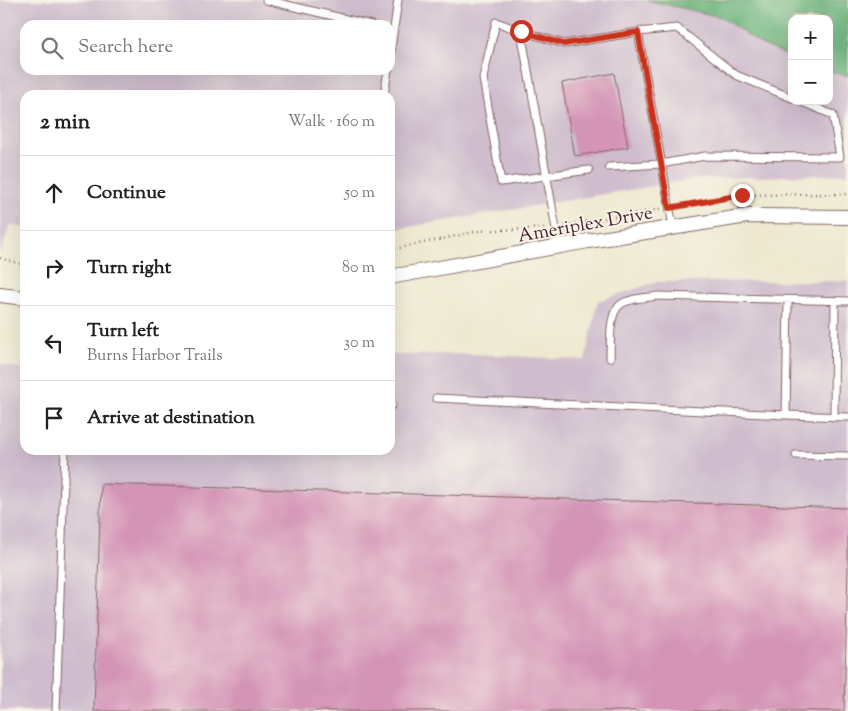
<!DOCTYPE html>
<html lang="en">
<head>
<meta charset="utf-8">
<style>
  :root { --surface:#fff; --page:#f2f2f2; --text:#202124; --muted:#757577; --line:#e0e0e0 }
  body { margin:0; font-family:"Sorts Mill Goudy",serif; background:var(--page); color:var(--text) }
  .controls { position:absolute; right:15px; top:15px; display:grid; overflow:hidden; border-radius:10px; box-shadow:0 5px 20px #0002 }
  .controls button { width:45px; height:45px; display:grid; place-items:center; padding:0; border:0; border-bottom:1px solid var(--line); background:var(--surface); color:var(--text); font:25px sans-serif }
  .stop { position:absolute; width:15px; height:15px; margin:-11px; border:4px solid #c8321e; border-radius:50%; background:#fff }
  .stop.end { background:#c8321e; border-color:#fff; box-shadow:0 1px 5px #0008 }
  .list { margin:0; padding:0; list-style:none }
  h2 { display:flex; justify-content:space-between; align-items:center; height:65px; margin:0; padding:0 20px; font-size:21px }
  h2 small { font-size:16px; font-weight:400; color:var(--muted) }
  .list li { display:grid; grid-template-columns:32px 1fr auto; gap:15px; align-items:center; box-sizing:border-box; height:75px; padding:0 20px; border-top:1px solid var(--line) }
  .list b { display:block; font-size:19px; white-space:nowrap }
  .list p { margin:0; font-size:16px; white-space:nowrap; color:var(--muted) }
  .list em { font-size:16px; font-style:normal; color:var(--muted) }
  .icon { flex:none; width:28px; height:28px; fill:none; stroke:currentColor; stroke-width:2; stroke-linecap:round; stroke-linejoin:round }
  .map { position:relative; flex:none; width:848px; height:711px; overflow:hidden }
  .search { position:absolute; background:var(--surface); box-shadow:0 5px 20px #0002; left:20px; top:20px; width:375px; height:55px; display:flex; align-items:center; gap:12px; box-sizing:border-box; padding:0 18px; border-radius:15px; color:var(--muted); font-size:19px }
  .panel { position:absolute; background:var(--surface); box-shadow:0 5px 20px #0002; left:20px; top:90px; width:375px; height:365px; border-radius:15px }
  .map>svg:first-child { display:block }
</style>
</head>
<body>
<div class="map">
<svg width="848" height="711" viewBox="0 0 848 711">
  <rect width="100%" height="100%" fill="#f7f3e8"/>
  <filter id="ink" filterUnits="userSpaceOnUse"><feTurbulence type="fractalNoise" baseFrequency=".02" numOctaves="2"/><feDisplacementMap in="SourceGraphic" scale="10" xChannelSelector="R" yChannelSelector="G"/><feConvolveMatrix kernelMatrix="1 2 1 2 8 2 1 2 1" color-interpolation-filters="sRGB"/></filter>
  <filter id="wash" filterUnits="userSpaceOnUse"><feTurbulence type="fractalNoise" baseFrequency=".0096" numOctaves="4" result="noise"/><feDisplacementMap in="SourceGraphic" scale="20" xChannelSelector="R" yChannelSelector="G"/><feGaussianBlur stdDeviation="1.12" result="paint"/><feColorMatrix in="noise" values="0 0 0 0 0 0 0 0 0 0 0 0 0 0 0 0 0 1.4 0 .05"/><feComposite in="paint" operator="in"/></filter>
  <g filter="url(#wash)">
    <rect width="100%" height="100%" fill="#eee9d0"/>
    <path fill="#cfbdce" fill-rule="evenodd" d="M0 0H647L721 17 759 43 792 58V101H829V71L848 76V174L695 179 390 230V95H25V228L10 225 0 255ZM25 25H390V70H25Z
      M848 281V711H0V364L25 369V450H390V355L471 354 585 360 598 301 657 282Z"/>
    <path fill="#6ab37a" stroke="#5a6952" d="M647 0H848V76L829 71V19H792V58L759 43 721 17Z"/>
    <g id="blocks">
      <path fill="#d494b6" d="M614 73 628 147 575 156 562 83Z
        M101 484 848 508V568L844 711H94Z"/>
    </g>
  </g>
  <g filter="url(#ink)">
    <use href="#blocks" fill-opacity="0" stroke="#836665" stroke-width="1"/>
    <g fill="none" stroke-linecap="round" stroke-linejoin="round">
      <defs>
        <path id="service" d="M266 0 371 25
          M521 31 564 44 638 32
          M390 56 398 0
          M384 95 388 70
          M609 167 661 164 705 156 840 157 833 115 800 101
          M673 227 638 32 677 28 736 75 792 98
          M559 246C546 175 534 103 521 31L496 22 483 78 501 182 589 170
          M788 300 786 415 848 417
          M610 358C611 344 608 314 620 305 628 298 647 298 658 296L848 301
          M436 398 786 415
          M390 405H392
          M834 417 835 301
          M796 455 848 456
          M56 711 65 450"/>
        <path id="minor" d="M390 277 588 241 747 216 848 217
          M0 295 25 298"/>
      </defs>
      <use href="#service" stroke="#836665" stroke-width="9"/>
      <use href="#minor" stroke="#836665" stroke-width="16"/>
      <path stroke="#836665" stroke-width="2.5" stroke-dasharray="1 4" stroke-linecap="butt" d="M681 206 742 195 848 194
        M565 225 660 209
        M390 250 479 231 544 228
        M0 258 25 265"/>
      <use href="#service" stroke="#fff" stroke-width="7"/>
      <use href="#minor" stroke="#fff" stroke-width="14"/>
    </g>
  </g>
  <g fill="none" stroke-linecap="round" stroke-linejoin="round" filter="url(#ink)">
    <path stroke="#c8321e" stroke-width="6" d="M521 31 564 44 638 32 669 208 742 195"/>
  </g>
  <g text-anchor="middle" stroke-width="4" stroke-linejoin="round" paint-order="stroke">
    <g font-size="19" fill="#4a1f2b" stroke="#f7f3e8">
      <text transform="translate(585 223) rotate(-10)" y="7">Ameriplex Drive</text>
    </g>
  </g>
</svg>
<div class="controls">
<button>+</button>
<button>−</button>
</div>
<div class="stop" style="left:521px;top:31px"></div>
<div class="stop end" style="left:742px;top:195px"></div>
<div class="search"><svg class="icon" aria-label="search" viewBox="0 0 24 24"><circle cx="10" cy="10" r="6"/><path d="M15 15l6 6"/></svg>Search here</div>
<section class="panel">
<h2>2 min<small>Walk · 160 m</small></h2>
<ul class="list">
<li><svg class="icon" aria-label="ahead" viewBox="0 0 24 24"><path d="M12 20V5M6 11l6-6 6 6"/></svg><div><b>Continue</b></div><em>50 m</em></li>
<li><svg class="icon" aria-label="right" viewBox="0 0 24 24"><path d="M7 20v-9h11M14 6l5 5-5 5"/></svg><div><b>Turn right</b></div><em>80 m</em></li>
<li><svg class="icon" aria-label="left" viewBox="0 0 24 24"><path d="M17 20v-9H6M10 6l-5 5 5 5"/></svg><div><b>Turn left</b><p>Burns Harbor Trails</p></div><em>30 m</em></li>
<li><svg class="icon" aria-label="arrive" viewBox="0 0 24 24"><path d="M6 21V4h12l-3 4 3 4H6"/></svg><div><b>Arrive at destination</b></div></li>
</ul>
</section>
</div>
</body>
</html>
